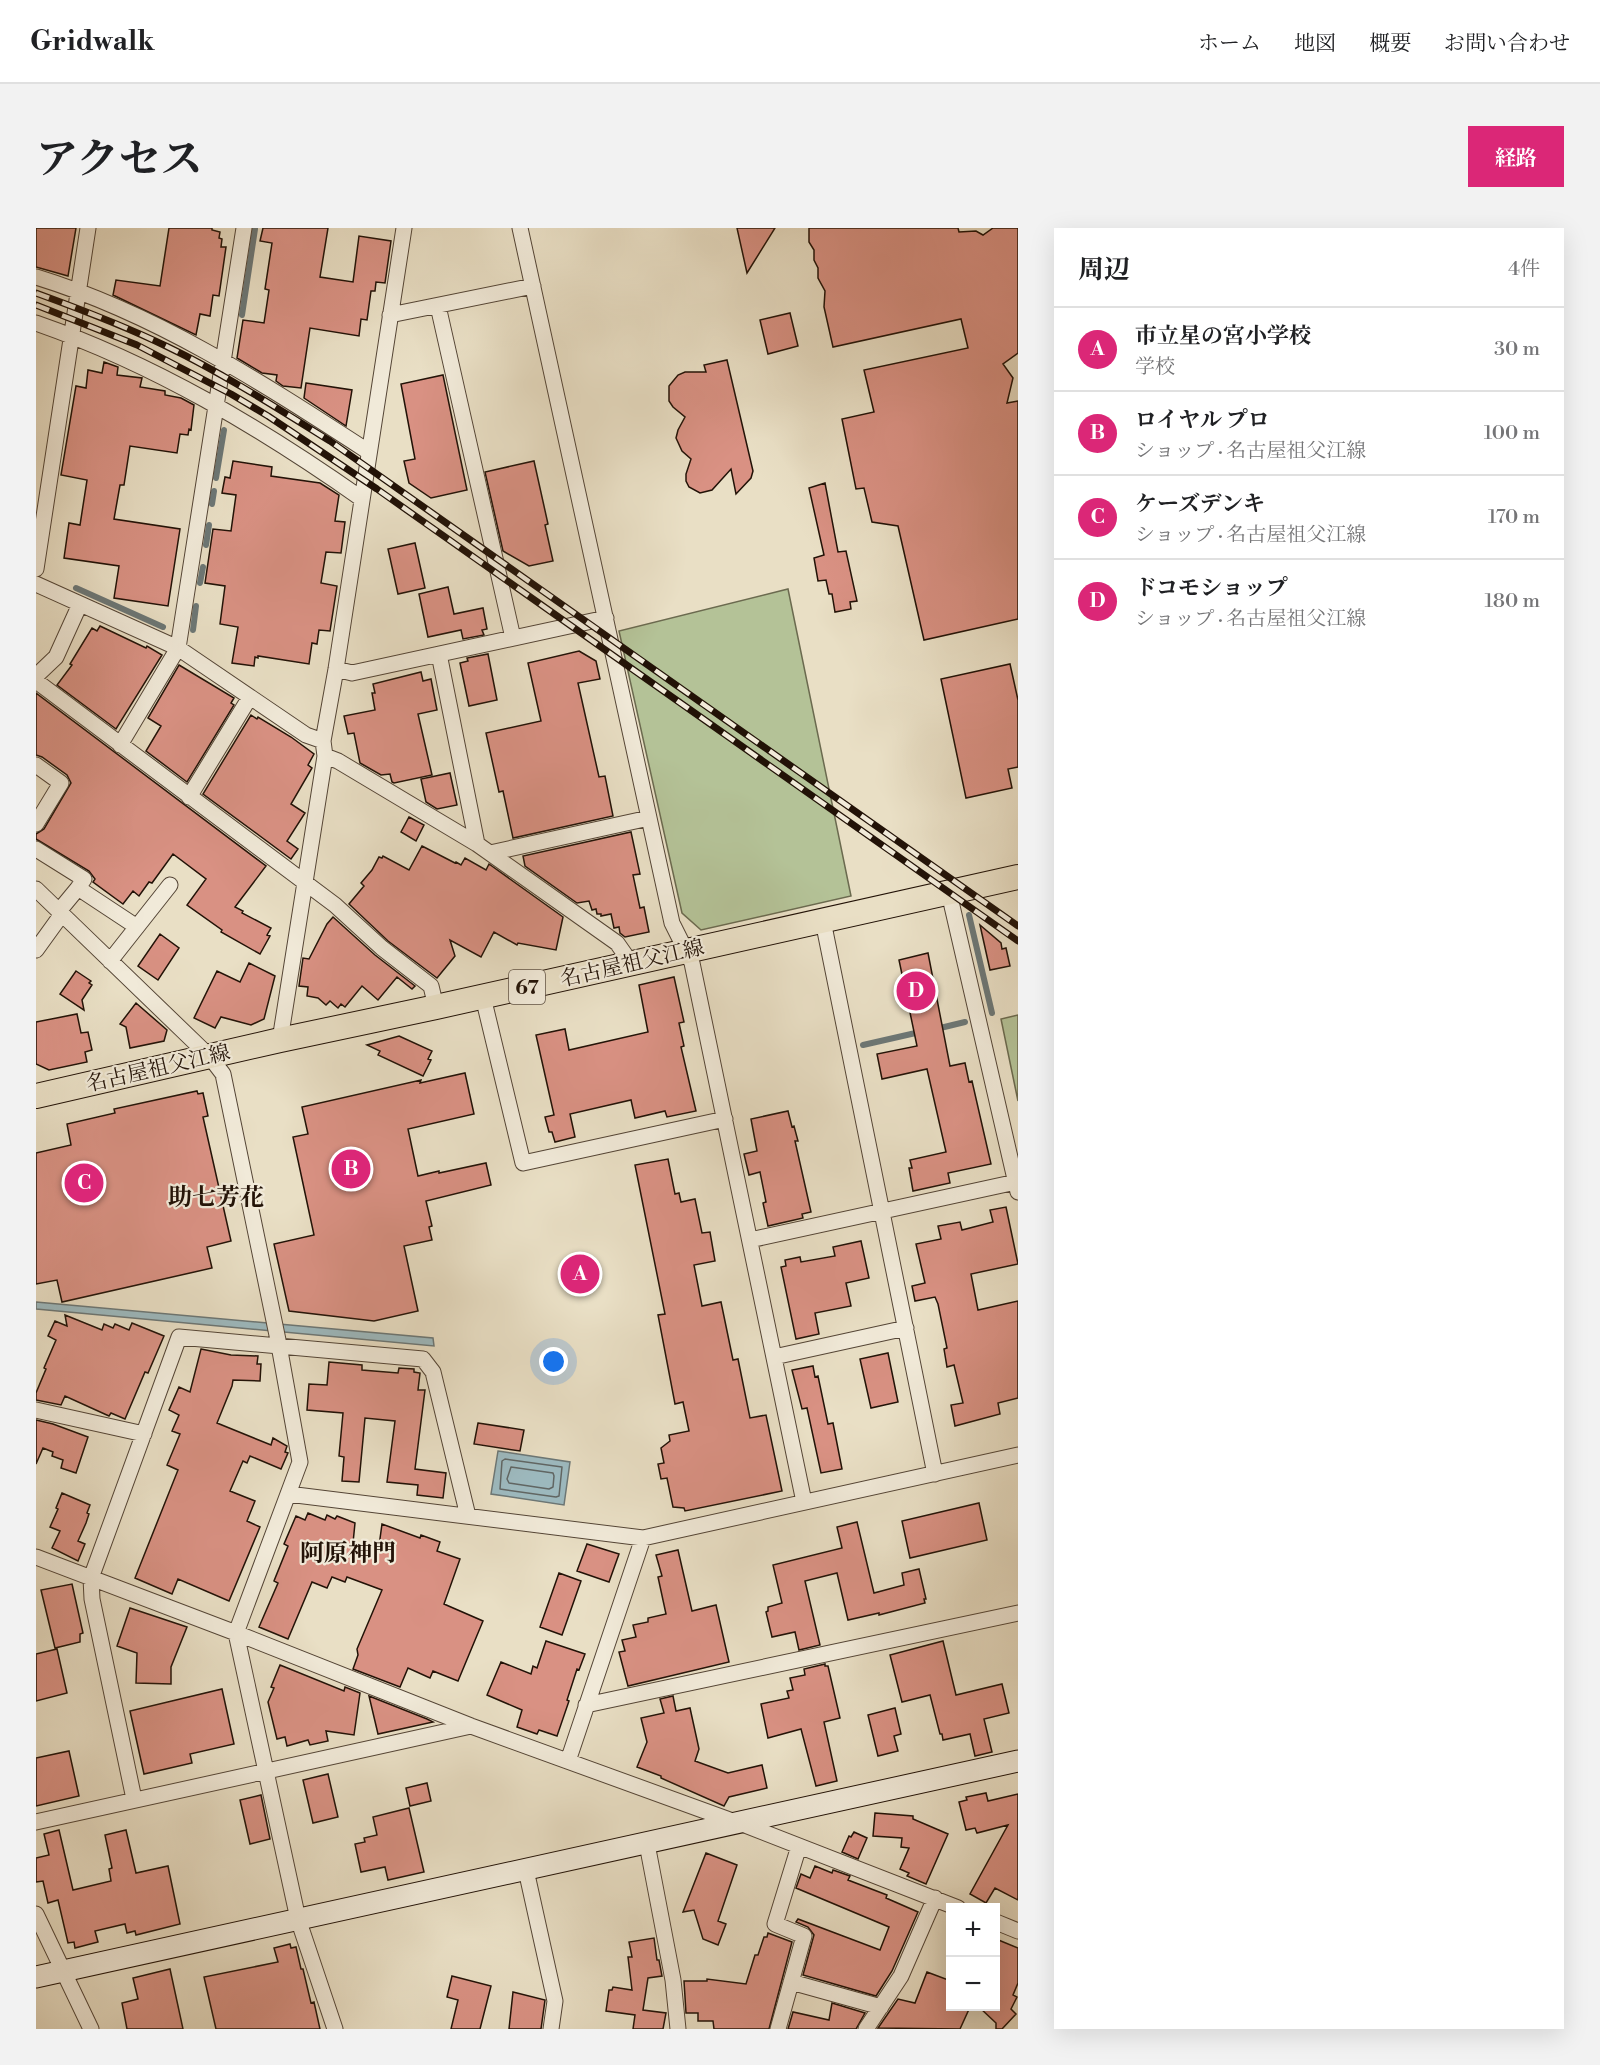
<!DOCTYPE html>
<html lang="ja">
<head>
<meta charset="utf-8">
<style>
  :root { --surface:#fff; --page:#f2f2f2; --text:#202124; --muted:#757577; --line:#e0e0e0; --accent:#db2777 }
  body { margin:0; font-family:"Libre Bodoni","Noto Serif JP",serif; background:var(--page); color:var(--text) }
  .controls { position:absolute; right:18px; bottom:18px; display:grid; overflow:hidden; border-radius:0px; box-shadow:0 6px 24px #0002 }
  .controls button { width:54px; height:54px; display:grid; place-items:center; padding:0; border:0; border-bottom:2px solid var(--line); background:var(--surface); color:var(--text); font:30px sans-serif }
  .you { position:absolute; left:518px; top:1134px; width:21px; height:21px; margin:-15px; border:4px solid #fff; border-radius:50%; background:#1a73e8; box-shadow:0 0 0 9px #1a73e833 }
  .badge { display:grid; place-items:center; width:39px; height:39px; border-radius:50%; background:var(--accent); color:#fff; font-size:20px; font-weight:700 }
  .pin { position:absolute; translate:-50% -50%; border:3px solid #fff; box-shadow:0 2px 6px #0006 }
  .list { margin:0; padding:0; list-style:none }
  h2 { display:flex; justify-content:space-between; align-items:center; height:78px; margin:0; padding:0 24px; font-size:26px }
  h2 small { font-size:20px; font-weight:400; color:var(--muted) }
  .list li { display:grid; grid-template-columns:39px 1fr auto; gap:18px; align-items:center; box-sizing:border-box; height:84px; padding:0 24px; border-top:2px solid var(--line) }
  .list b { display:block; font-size:22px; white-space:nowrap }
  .list p { margin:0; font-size:20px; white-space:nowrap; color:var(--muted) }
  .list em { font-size:20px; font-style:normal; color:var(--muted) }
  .map { position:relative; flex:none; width:982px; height:1801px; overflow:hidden; border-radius:0px }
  header { display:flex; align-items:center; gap:36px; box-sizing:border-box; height:84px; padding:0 30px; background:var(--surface); border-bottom:2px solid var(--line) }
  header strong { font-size:28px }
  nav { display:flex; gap:33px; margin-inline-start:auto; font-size:21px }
  .intro { display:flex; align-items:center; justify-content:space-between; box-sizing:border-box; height:144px; padding:0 36px }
  h1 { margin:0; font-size:42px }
  .button { padding:15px 27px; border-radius:0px; background:var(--accent); color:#fff; font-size:21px; font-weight:700 }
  main { display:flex; gap:36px; padding:0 36px }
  aside { flex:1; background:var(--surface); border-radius:0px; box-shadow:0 6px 24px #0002 }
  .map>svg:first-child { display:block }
</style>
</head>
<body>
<header>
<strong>Gridwalk</strong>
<nav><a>ホーム</a><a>地図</a><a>概要</a><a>お問い合わせ</a></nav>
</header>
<div class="intro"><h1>アクセス</h1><a class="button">経路</a></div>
<main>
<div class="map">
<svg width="982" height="1801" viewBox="0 0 982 1801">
  <rect width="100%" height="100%" fill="#e9dfc5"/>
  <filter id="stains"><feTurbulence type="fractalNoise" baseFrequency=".00333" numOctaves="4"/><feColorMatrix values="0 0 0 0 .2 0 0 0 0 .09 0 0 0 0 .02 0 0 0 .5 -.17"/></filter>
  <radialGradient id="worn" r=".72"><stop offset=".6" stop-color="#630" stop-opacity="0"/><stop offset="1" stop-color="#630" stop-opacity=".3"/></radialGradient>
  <path fill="#b4c297" stroke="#6b6a4f" stroke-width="1.5" d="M752 361 815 668 665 702 646 685 583 403Z
    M982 787V873L965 791Z"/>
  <path fill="#9dbac0" stroke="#6c7776" stroke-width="1.5" d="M0 1074 397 1110 398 1118 0 1081Z
    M462 1223 534 1234 528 1277 455 1266Z"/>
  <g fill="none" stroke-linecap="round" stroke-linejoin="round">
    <path stroke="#606664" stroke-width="1.5" d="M469 1231 526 1239 523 1268 520 1269 464 1261 466 1233Z
      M475 1239 517 1245 518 1248 517 1259 513 1261 473 1255 471 1251Z"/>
    <path stroke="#6c7776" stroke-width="6" d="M206 87 219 1
      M180 250 188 202
      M176 276 178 263
      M170 317 173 297
      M164 355 167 339
      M40 360 127 399
      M157 402 160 378
      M933 687 956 785
      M900 801 929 794
      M827 817 884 804"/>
  </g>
  <path fill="#d99183" stroke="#221207" stroke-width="1.5" d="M0 0H40L32 48 0 39Z
    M133 0H176V2L184 4 183 10 186 11 185 19H190L183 68 177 67 174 88 164 86 160 107 77 67 80 52 124 58Z
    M227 0H292L284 49 317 54 323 8 355 13 349 55 340 54 339 63H335L331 92 325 91 323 108 274 100 265 160 247 158 240 153 241 147 226 145 201 130 207 92 228 95 233 62 229 61 236 15 224 13Z
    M701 0H739L711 45Z
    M773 0H922L923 4 940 3 947 7 957 0H982V125L967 136 977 150 971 175 982 173V391L888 412 862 298 836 294 828 260 820 261 806 191 838 184 828 142 932 120 925 91 797 119 788 79 789 63 782 50V40L778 32V22L773 14Z
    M754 85 762 118 732 126 724 92Z
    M691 132 717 243 715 250 700 266 695 241 676 262 664 265 653 259 650 253V246L655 231 646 223 640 210 642 202 649 189 637 179 633 173V158L642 147 649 144H670L668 137Z
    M68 134 82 139 81 147 106 150 104 159 129 163V167L145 170 158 177 155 202 153 201 152 207 144 206 141 225 94 218 88 257H84L78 291 144 301 132 378 78 370 83 338 28 330 33 295 44 297 51 252 25 247 40 158 50 160 52 142 66 145Z
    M407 147 431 262 395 270 373 255 368 233 379 231 365 156Z
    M270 155 316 162 310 198 268 170Z
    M197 233 236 239 235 248 284 255 303 267 299 293 309 294 305 325 290 324 285 355 301 358 294 403 283 402 281 416 276 415 273 436 222 428V430L219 429 218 438 196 435 202 399 184 396 189 358 169 355 177 301 195 303 200 267 186 265 189 249 194 250Z
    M498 233 512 296 509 297 517 333 493 338 467 323 449 244Z
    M789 255 802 324 810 323 821 373 814 374 815 381 799 384 796 366H793L790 352 782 353 778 330 788 327 773 260Z
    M379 315 389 360 362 366 352 321Z
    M412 359 418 386 447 380 451 401 446 402 448 407 427 411 425 402 392 409 383 366Z
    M64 398 110 420 111 418 126 427 80 501 21 457 36 437 34 436 56 400 61 403Z
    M543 423 560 433 564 451 542 455 563 549 569 548 577 588 477 610 467 563 463 564 450 505 505 493 492 435Z
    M452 426 461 472 433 478 424 435 432 433 431 430Z
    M974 436 982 472V539L972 541 976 560 930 570 905 451Z
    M143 437 198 470 195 475 198 477 151 554 110 523 125 498 112 490Z
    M385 444 387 453 395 451 401 482 382 486 396 547 358 555 356 554 354 546 345 547 324 535 318 505 312 506 308 488 339 482 336 465H339L337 456Z
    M0 465 230 638 199 679 207 683 206 685 235 700 231 707 234 708 224 726 185 704 186 702 151 677 170 651 137 626 116 655 113 654 103 668 97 663 87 676 57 654 59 651 53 643 0 611V606L8 601 35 555 31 547 6 529 0 527Z
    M215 487 221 491 222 489 255 509 278 526 272 537 276 540 255 576 269 585 251 613 262 621 255 631 167 566Z
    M414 545 421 577 401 581 390 574 385 551Z
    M373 589 388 597 380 613 365 604Z
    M595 604 604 646 597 647 604 680 608 679 613 704 589 709 584 705 583 699 578 700 575 686 565 688V686H561L560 681 556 682 553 673 541 675 489 638 487 628Z
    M386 618 419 635 420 634 425 637 429 630 450 642 453 636 527 689 520 722 482 715 481 717 458 704 445 729 414 712 419 728 401 750 352 713 313 676 328 658 325 655 336 642 343 629 346 630 347 628 373 642Z
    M297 689 339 727 379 758 376 761 361 749 342 772 326 758 309 779 305 776 302 780 294 773 290 777 282 770 271 768 272 759 263 758 267 730 273 731 291 696Z
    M944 697 965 715 966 721 970 720 974 738 954 742Z
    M124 706 143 720 122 752 102 738Z
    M892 725 914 838 929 835 933 854 936 853 955 936 912 945 914 955 877 963 873 940H876L874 932 910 924 891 841 846 851 841 826 881 818 863 732Z
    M213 735 239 748 228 791 215 797 185 789 179 800 158 790 181 743 204 754Z
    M40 743 55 753 53 755 56 757 46 772 48 782 24 766Z
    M638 749 648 794 643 795 648 818 645 819 660 883 631 889 629 883 599 890 595 872 534 886 539 909 519 914 516 904H513L509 889 518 887 500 807 529 801 533 822 612 804 603 757Z
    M100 775 131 802 128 813 94 820 90 799 84 796Z
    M41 786 45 805 52 804 56 822 49 824 51 834 13 842 0 836V794Z
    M363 808 396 823 392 831 395 832 387 848 342 827 344 823 331 817Z
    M429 845 438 886 372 901 382 948 403 943V945L450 935 455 957 390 973 396 998 393 999 396 1012 368 1018 382 1083 338 1093 253 1083 238 1016 278 1007 257 909 272 906 266 879 385 852 384 855Z
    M161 863 162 866 167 865 172 888 167 889 195 1013 171 1019 176 1040 26 1074 21 1052 0 1056V925L35 917 31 896 79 885 78 881Z
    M752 883 756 899 758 898 762 913H759L775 984 766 986 767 990 732 998 727 975 730 974 724 944 713 947 708 926 721 923 715 891Z
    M632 931 639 966 643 965 645 974 659 971 666 1005 674 1004 679 1033 658 1037 666 1078 685 1074 697 1132 702 1131 714 1190 730 1187 746 1263 649 1283 648 1280 637 1279 631 1250 625 1251 622 1236 628 1235 625 1220 634 1213 633 1207 653 1203 647 1174 639 1176 622 1087 629 1086 599 937Z
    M970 979 982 1036 935 1046 942 1082 982 1073V1170L962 1175 964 1186 919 1198 915 1177 927 1175 918 1137 911 1139 908 1121 911 1120 902 1076 899 1069 879 1073 876 1058 889 1055 880 1016 905 1011 902 998 924 994 926 1002 957 994 954 982Z
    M825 1013 833 1050 810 1055 815 1078 779 1085 783 1106 760 1111 745 1039 750 1038 749 1032 764 1029 765 1034 799 1028 797 1019Z
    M29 1087 66 1102 68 1096 77 1100 79 1096 93 1102 96 1095 128 1108 112 1145 109 1144 89 1191 75 1185 73 1188 29 1168 25 1177 0 1172V1165L10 1141 8 1140 20 1112 12 1108 19 1093 31 1098Z
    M165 1121 195 1127 222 1128 221 1136H225L224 1153 197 1152 196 1158 181 1195 235 1217 237 1210 251 1218 249 1224 252 1225 245 1241 214 1228 211 1235 207 1233 194 1263 219 1273 211 1293 224 1299 193 1373 142 1351 136 1366 99 1350 142 1242 131 1237 144 1206 136 1203 143 1187 133 1182 143 1159 154 1164Z
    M852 1125 862 1174 835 1180 824 1131Z
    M293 1134 326 1137V1142L362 1145 363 1140 378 1141V1144L384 1145 382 1162H389L379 1241 410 1245 407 1270 381 1267 382 1257 351 1254 359 1193 329 1190 323 1254 306 1253 308 1229 303 1228 307 1185 271 1182 273 1156 291 1157Z
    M777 1138 779 1149 782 1148 792 1196 797 1195 806 1241 785 1245 771 1180 766 1181 756 1142Z
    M0 1192 17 1196 52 1209 40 1245 25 1240 27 1232 16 1228 17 1224 7 1220 0 1236Z
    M442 1195 488 1202 484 1223 438 1216Z
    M26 1265 54 1277 51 1285 53 1286 50 1295 42 1313 49 1316 42 1333 16 1320 24 1303 14 1299 22 1281 20 1280Z
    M943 1275 951 1312 874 1330 866 1293Z
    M272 1285 289 1292 291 1287 299 1291 301 1288 319 1295 317 1315 343 1318 346 1296 384 1310 385 1307 404 1314 401 1323 424 1331 408 1376 447 1393 422 1453 397 1443 394 1450 372 1440 364 1459 317 1441 322 1427 321 1421 346 1362 311 1349 309 1354 296 1349 291 1360 276 1354 252 1411 223 1399 242 1355 238 1353 252 1318 248 1316 260 1288 269 1292Z
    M821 1294 838 1365 868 1357 866 1345 883 1341 890 1371H888L889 1375 843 1387V1385L812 1392 801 1345 769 1353 784 1417 763 1422 759 1404 736 1409 730 1384 732 1383V1379L746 1375 737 1337 806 1320 801 1299Z
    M551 1316 583 1326 573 1354 541 1343Z
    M642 1322 656 1383 680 1377 693 1434 592 1458 583 1424 589 1423 586 1412 600 1409 597 1397 612 1394V1390L630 1386 622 1349 626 1348 620 1327Z
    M523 1345 545 1353 526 1407 504 1399Z
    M36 1356 47 1405 44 1406V1414L19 1420 5 1362Z
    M94 1380 151 1399 135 1439V1456L100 1455 101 1425 81 1418Z
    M510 1413 549 1426 543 1442 541 1441 531 1472 533 1473 521 1508 503 1502 501 1506 481 1499 486 1482 451 1467 465 1434 495 1446 497 1438 501 1440Z
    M907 1413 920 1467 966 1456 973 1485 948 1491 956 1524 939 1528 934 1506 907 1512 906 1506H904L894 1467 866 1474 854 1427Z
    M21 1421 31 1465 0 1473V1426Z
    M789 1436V1438H792L804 1490 788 1494 801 1553 780 1558 765 1501 732 1510 725 1476 753 1470 751 1463 757 1462 754 1450 769 1447 768 1441Z
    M244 1437 308 1463 309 1459 324 1465 318 1507 290 1503 292 1513 274 1517 272 1512 251 1518 249 1509 241 1511 232 1474 238 1460 235 1459Z
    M186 1461 198 1516 154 1526 156 1535 108 1546 94 1483Z
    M333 1468 391 1491 397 1494 342 1506Z
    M637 1468 640 1483 654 1480 663 1521 659 1533 692 1545 726 1537 731 1560 693 1569 688 1578 625 1550V1548L601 1539 611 1514 605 1490 628 1485 624 1471Z
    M859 1480 865 1506 858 1508 862 1523 842 1528 832 1487Z
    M33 1523 43 1568 0 1578V1530Z
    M292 1546 302 1589 277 1595 267 1552Z
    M391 1555 395 1573 374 1578 370 1560Z
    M950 1565 952 1573 982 1566V1672L959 1660 950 1675 934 1666 972 1597 941 1605 939 1600 930 1602 923 1574 931 1572 930 1569Z
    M225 1567 234 1611 214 1616 204 1572Z
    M373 1580 388 1644 352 1652 349 1639 325 1644 319 1616 329 1614 328 1610 341 1607 337 1589Z
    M839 1585 877 1588V1591L912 1606 890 1656 871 1648 873 1645 864 1641 873 1620 865 1619 866 1610 837 1608Z
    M23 1602 37 1662 75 1653 73 1641 76 1640 69 1607 90 1602 100 1645 132 1638 144 1696 100 1707 99 1703 91 1705 89 1696 59 1703 62 1714 39 1720 38 1714 32 1715 22 1672 12 1675 7 1653 0 1654V1630L13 1627 8 1606Z
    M818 1604 831 1610 822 1631 806 1624 813 1608 815 1609Z
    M670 1625 701 1637 682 1693 690 1696 682 1717 667 1711 658 1682 647 1684Z
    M779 1638 796 1645 797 1642 814 1648 812 1652 851 1667 850 1670 882 1684 856 1743 840 1768 767 1747 778 1707 772 1699 760 1694 762 1691 844 1722 853 1699 760 1660 765 1646 774 1650Z
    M732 1705 756 1714 733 1801H678L677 1793H662V1785H650L648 1753H671V1751L710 1756 719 1727H722L728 1709H731Z
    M618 1710 621 1732H623L626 1748 612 1750 607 1782 630 1785 627 1801H597L599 1787 570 1783 573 1762H576L577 1759 596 1762 592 1729H596L593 1714Z
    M960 1711 982 1720V1755L977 1767 981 1769 975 1781 980 1786 966 1801H960V1795L943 1779H960Z
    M254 1716 255 1720 260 1719 265 1741H267L275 1775 278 1774 284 1801H180L168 1749 242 1734 238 1720Z
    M134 1741 147 1801H91L86 1775 102 1771 97 1750Z
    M891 1744 915 1753V1779H934L924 1801 842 1800 862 1771 879 1775Z
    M416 1748 455 1758 444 1801H415L422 1772 411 1769Z
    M477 1764 509 1772 505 1801H473Z
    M796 1775 829 1785 820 1801H752L757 1784 793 1792Z"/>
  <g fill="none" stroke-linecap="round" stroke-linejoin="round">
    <defs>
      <path id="street" d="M484 0 636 695 656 735 768 1274
        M0 49C121 86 228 156 333 224
        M402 78 477 410
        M354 87 497 58
        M0 95C118 136 225 200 326 271
        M0 341 52 0
        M0 356 142 420 270 507 287 513
        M403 426 441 616
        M300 441 316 445 570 390
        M0 448 20 429 44 376
        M0 453 299 677 346 720 395 758 400 779
        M84 517 142 420 208 0
        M289 528 302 533 441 616 581 715 595 735
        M0 537 25 555 0 596
        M153 569 214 469
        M0 621 48 651 42 660
        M454 625 613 590
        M0 661 174 829 187 846 242 1112 264 1234 200 1405 262 1691 299 1801
        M913 665 982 964
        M23 683 42 660 101 699
        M787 693 899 1246
        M0 722 26 686
        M74 733 134 657
        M447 769 487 935 689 891
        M244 812 289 528 287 513 300 441 368 0
        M714 1012 980 954
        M738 1129 870 1100
        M0 1182 108 1206
        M252 1266 607 1310 982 1227
        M0 1329 200 1405 435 1498 702 1595
        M550 1477 982 1385
        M532 1533 607 1310
        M98 1571 56 1371 55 1350 143 1109 387 1131 397 1144 432 1288
        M0 1594 435 1498
        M704 1595 922 1680
        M611 1616 637 1752 642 1801
        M490 1642 519 1773 515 1801
        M0 1686 55 1801
        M960 1694 982 1703
        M755 1754 845 1779
        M742 1801 768 1708 739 1696 763 1618
        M830 1801 865 1748 899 1670"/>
      <path id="secondary" d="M0 1749 982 1533"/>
      <path id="primary" d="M0 868 244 812 400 779 982 649"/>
    </defs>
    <use href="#street" stroke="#544536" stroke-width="17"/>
    <use href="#secondary" stroke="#221207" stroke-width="23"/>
    <use href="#primary" stroke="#221207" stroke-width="26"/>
    <use href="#street" stroke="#f1ead9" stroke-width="15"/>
    <use href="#secondary" stroke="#f1ead9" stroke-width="21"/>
    <use href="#primary" stroke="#e9dfc5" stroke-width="24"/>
    <defs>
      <path id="rail" d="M0 65C44 81 89 98 132 119 188 146 241 180 294 213L982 698
        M0 77 101 117 195 166 232 188 341 261 982 713"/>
    </defs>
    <use href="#rail" stroke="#221207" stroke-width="7"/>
    <use href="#rail" stroke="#f1ead9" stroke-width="4.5" stroke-dasharray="14" stroke-linecap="butt"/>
  </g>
  <g text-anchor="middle" stroke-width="4.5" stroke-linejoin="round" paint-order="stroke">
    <rect fill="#f1ead9" stroke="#605346" stroke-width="1.5" x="473" y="742" width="36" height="34" rx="4.5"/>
    <g font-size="20" font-weight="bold" fill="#221207">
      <text x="491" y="766">67</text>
    </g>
    <g font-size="21" fill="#221207" stroke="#f1ead9">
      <text transform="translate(596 735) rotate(-13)" y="7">名古屋祖父江線</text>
      <text transform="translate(122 840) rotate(-13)" y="7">名古屋祖父江線</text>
    </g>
    <g font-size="24" font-weight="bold" fill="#221207" stroke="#f1ead9">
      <text x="180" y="977">助七芳花</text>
      <text x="312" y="1333">阿原神門</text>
    </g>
  </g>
  <rect width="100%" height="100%" filter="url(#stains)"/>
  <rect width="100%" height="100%" fill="url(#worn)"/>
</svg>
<div class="controls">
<button>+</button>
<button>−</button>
</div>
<div class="you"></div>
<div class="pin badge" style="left:544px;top:1046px">A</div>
<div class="pin badge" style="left:315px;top:941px">B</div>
<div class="pin badge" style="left:48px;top:955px">C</div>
<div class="pin badge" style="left:880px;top:763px">D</div>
</div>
<aside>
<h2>周辺<small>4件</small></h2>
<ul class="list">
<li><span class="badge">A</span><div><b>市立星の宮小学校</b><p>学校</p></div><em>30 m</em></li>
<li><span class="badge">B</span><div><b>ロイヤル プロ</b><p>ショップ · 名古屋祖父江線</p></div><em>100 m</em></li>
<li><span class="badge">C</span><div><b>ケーズデンキ</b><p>ショップ · 名古屋祖父江線</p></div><em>170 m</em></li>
<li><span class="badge">D</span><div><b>ドコモショップ</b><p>ショップ · 名古屋祖父江線</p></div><em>180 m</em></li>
</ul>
</aside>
</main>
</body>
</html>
